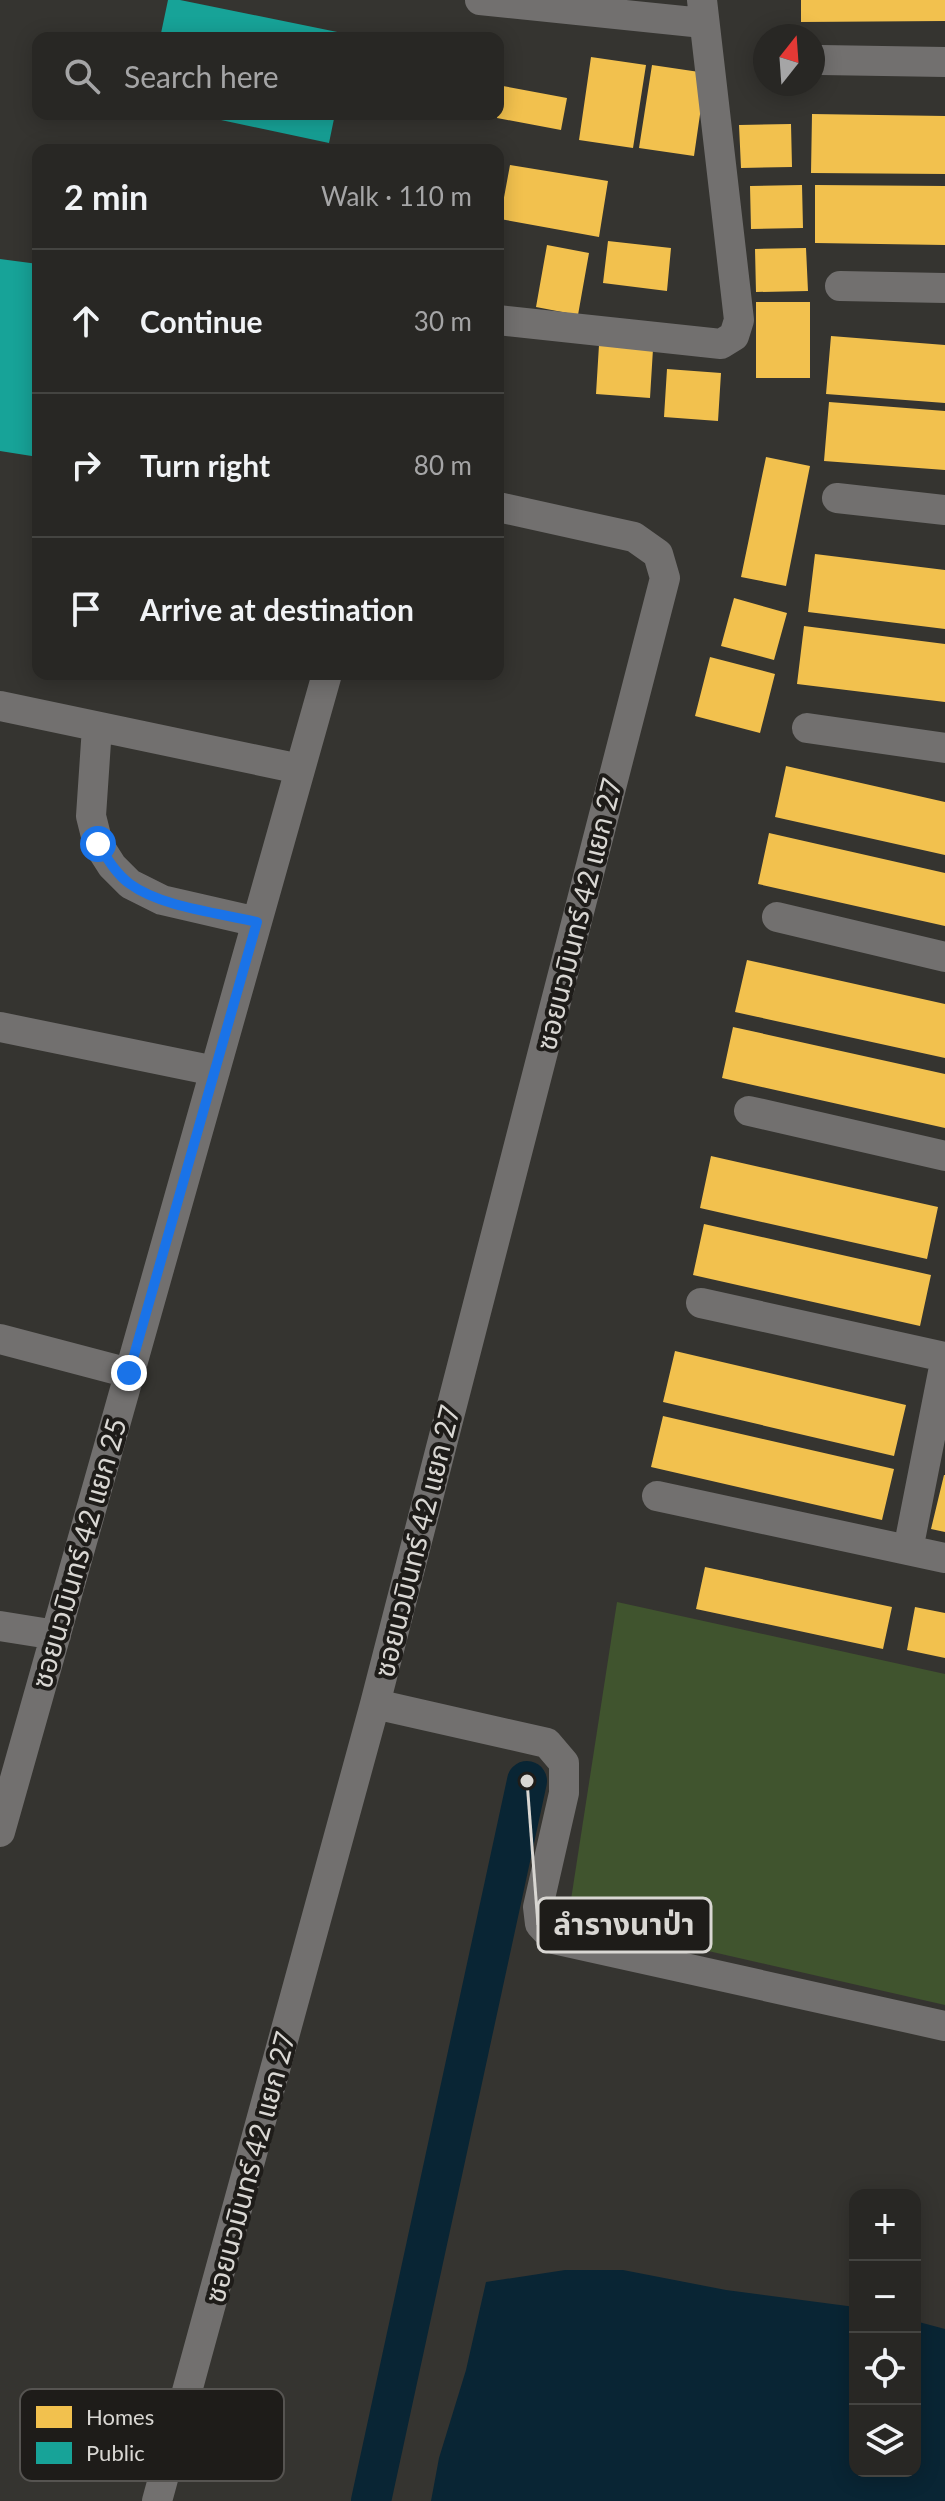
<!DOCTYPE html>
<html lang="en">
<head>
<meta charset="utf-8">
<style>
  :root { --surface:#282724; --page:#343331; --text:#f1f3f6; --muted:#a5a5a6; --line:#444441 }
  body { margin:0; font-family:Lato,"Noto Sans Thai",sans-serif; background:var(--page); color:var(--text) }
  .controls { position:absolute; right:24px; bottom:24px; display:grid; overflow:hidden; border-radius:16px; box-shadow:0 4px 20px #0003 }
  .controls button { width:72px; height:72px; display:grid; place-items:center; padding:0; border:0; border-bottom:2px solid var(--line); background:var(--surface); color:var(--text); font:40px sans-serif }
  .compass { position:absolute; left:753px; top:24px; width:72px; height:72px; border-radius:50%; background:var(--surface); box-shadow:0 4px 20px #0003; rotate:17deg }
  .stop { position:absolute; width:24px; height:24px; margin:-18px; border:6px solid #1a73e8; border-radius:50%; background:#fff }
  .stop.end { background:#1a73e8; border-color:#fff; box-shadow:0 2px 8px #0008 }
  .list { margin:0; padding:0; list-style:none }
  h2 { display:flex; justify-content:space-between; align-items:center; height:104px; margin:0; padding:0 32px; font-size:34px }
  h2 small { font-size:26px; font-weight:400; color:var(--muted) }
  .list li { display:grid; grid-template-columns:52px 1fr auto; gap:24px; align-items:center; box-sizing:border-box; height:144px; padding:0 32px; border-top:2px solid var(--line) }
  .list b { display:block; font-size:30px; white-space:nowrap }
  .list em { font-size:26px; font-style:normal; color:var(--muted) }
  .icon { flex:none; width:44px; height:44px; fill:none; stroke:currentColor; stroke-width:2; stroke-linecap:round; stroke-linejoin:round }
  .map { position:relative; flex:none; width:945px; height:2501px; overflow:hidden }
  .search { position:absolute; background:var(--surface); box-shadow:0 4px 20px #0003; left:32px; top:32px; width:472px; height:88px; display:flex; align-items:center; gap:20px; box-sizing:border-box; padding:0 28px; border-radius:16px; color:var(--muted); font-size:30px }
  .panel { position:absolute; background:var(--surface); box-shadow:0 4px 20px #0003; left:32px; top:144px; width:472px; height:536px; border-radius:16px }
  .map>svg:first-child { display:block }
</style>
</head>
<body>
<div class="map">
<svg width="945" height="2501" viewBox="0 0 945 2501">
  <rect width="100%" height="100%" fill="#353430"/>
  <path fill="#40542e" d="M617 1602 945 1674V2005L568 1919Z"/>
  <path fill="#092534" d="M565 2270H623L726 2290 855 2307V2471H915V2321L945 2329V2501H431L439 2458 466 2370 486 2282Z"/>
  <path fill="#f2c14e" d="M801 0H945V21L801 22Z
    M591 57 646 65 633 148 579 140Z
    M652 65 706 73 694 156 639 148Z
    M503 86 567 98 561 130 497 118Z
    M812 114 945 116V174L811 173Z
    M791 124 792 167 741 168 739 125Z
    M510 165 608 181 599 237 500 219Z
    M802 185 803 228 751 229 750 186Z
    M815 185 945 186V245L815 243Z
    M608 241 671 248 667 291 603 283Z
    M547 245 589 253 578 315 536 307Z
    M806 248 808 291 756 292 755 249Z
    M756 302H810V378H756Z
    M831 336 945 345V403L826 394Z
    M599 345 653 349 650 398 596 394Z
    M667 369 721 373 718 421 664 417Z
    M829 402 945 411V470L824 461Z
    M766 457 810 466 786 586 741 577Z
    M815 554 945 570V629L808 612Z
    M734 598 787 613 774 660 721 646Z
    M804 626 945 644V702L797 684Z
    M710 657 775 674 760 733 695 716Z
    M786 766 945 802V855L775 817Z
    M769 833 945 873V926L758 884Z
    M747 960 945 1004V1058L735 1012Z
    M733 1027 945 1074V1128L722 1078Z
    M711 1156 938 1207 927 1259 700 1208Z
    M704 1224 931 1275 920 1326 693 1275Z
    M675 1351 906 1405 894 1456 663 1402Z
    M663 1416 894 1469 882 1520 651 1467Z
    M944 1475H945V1532L931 1529Z
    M705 1567 892 1607 883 1649 696 1609Z
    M915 1607 945 1613V1658L907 1650Z"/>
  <path fill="#17a398" d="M168 0H180L352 35 351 38H160Z
    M193 114H335L329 143Z
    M0 259 38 264V457L0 451Z"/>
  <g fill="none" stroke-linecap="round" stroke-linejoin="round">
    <path stroke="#092534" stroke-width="40" d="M371 2501 527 1781"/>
    <path stroke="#72706f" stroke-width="30" d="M480 0 703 23
      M821 60 945 62
      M840 286 945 288
      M498 320 721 344 734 336 739 320 702 0
      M837 498 945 510
      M0 706 300 769
      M97 727 91 816 98 844 112 866 130 884 162 900 257 922
      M807 728 945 748
      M777 917 945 957
      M0 1027 215 1071
      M749 1111 945 1156
      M701 1303 945 1357
      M0 1339 129 1373
      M657 1496 945 1558
      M908 1550 945 1362
      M0 1626 56 1635
      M375 1704 547 1743 564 1763V1793L538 1907 540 1924 554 1939 945 2026
      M0 1832 327 674
      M157 2501 375 1704 665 578 658 554 634 537 498 507"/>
  </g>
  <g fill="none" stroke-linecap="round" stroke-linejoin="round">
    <path stroke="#1a73e8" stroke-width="10" d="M98 844C107 858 116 874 130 884 161 907 219 913 257 922L129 1373"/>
  </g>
  <g text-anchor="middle" stroke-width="8" stroke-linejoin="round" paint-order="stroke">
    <g font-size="28" fill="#d9d7d3" stroke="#1e1c19">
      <text transform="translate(579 914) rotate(-76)" y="10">ซอยนวมินทร์ 42 แยก 27</text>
      <text transform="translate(417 1541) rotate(-76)" y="10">ซอยนวมินทร์ 42 แยก 27</text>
      <text transform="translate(79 1553) rotate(-74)" y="10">ซอยนวมินทร์ 42 แยก 25</text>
      <text transform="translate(250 2167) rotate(-75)" y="10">ซอยนวมินทร์ 42 แยก 27</text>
    </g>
  </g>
  <rect x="20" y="2389" width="264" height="92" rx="12" fill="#1e1c19" stroke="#565451" stroke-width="2"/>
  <rect x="36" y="2406" width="36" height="22" fill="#f2c14e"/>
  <rect x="36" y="2442" width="36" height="22" fill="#17a398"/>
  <g font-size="22" fill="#d9d7d3">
    <text x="86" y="2425">Homes</text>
    <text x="86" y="2461">Public</text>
  </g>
  <path fill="none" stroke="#d9d7d3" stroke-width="3" d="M527 1781L538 1925"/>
  <circle fill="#d9d7d3" stroke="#1e1c19" stroke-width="3" cx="527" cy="1781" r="8"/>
  <rect fill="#1e1c19" stroke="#d9d7d3" stroke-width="3" x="538" y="1898" width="173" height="54" rx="8"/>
  <g font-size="30" text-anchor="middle" font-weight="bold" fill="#d9d7d3">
    <text x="624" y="1935">ลำรางนาป่า</text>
  </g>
</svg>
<div class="controls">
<button>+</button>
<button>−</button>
<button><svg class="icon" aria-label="locate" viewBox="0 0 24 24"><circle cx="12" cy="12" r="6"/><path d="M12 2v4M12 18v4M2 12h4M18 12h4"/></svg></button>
<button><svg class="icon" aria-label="layers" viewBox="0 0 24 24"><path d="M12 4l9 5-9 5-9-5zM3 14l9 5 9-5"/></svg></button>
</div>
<svg class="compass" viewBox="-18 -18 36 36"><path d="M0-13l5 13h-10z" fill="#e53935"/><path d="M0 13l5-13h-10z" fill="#a5a5a6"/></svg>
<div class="stop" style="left:98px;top:844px"></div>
<div class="stop end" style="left:129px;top:1373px"></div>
<div class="search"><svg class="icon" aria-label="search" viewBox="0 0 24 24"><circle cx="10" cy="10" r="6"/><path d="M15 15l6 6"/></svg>Search here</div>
<section class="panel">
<h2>2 min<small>Walk · 110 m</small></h2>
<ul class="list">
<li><svg class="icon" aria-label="ahead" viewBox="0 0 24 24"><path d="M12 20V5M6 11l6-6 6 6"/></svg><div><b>Continue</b></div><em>30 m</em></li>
<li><svg class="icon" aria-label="right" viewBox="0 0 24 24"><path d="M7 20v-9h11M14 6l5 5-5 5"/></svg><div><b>Turn right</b></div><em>80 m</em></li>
<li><svg class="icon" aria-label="arrive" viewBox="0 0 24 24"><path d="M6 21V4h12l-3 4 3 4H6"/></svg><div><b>Arrive at destination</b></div></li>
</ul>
</section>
</div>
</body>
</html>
